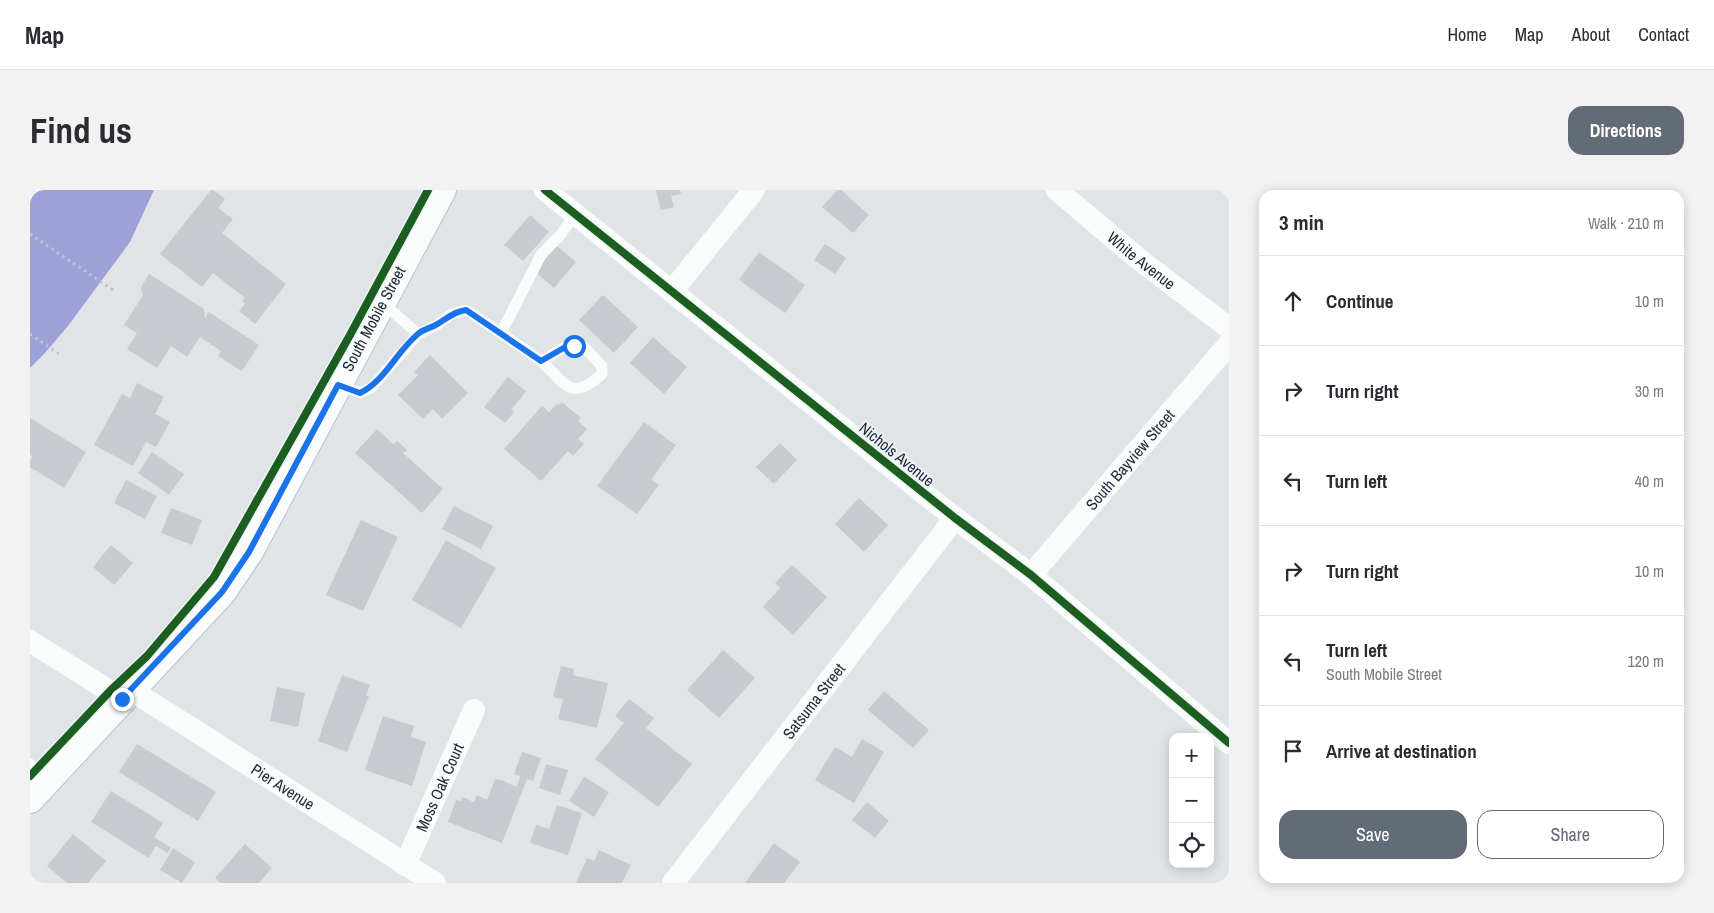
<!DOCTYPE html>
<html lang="en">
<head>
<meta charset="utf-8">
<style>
  :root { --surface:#fff; --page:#f2f2f3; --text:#2b2b33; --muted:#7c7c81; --line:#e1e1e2; --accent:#626b76 }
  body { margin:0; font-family:"Archivo Narrow",sans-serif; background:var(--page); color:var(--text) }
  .controls { position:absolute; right:15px; bottom:15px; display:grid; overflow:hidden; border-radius:10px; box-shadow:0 2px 12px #0003 }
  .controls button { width:45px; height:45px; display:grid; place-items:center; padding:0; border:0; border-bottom:1px solid var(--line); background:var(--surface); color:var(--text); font:25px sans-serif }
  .stop { position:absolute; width:15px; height:15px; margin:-11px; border:4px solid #1a73e8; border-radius:50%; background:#fff }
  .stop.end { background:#1a73e8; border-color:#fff; box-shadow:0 1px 5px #0008 }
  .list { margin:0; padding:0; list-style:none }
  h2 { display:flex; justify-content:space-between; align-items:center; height:65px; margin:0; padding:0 20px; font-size:21px }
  h2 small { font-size:16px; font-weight:400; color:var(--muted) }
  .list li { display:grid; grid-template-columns:32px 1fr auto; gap:15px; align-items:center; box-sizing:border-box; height:90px; padding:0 20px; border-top:1px solid var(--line) }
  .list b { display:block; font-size:19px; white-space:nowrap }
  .list p { margin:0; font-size:16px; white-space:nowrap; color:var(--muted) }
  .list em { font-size:16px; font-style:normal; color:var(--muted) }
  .actions { display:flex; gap:10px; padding:15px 20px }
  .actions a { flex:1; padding:11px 0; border:1px solid var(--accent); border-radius:15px; text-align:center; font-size:18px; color:var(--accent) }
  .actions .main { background:var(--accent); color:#fff }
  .icon { flex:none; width:28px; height:28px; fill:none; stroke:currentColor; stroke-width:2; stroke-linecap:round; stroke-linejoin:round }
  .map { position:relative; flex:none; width:1199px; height:693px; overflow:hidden; border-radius:15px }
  header { display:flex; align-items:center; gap:30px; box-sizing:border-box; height:70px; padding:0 25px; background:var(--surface); border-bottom:1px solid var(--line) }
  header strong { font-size:24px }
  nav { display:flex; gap:28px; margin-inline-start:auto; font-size:18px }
  .intro { display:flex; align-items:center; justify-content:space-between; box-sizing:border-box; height:120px; padding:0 30px }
  h1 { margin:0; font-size:35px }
  .button { padding:12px 22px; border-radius:15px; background:var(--accent); color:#fff; font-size:18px; font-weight:700 }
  main { display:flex; gap:30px; padding:0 30px }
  aside { flex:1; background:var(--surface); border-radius:15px; box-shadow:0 2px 12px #0003 }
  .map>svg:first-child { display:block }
</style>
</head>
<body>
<header>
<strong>Map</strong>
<nav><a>Home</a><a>Map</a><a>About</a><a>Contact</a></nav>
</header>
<div class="intro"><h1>Find us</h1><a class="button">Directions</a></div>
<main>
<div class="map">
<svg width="1199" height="693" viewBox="0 0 1199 693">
  <rect width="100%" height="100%" fill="#e0e4e7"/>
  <path fill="#9ea0d8" d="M0 0H124L100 52 38 136 14 164 0 178Z"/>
  <path fill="#c7cace" d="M181 0H183L195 9 188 18 203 29 192 43 256 94 225 134 209 121 215 114 212 111 215 108 183 83 172 97 130 64Z
    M626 0H650L651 4 641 6 644 17 631 20Z
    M807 0H811L839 25 823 43 792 17Z
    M500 25 519 42 493 71 474 55Z
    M795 54 816 68 805 84 784 70Z
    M527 56 546 72 524 98 504 81Z
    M729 62 775 95 755 123 709 90Z
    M119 84 174 119 175 128 179 122 229 155 212 181 188 166 191 161 170 147 157 167 141 156 127 178 97 159 107 143 94 135 113 105 111 97Z
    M573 105 608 137 584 163 549 130Z
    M623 147 657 177 634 204 600 173Z
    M400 165 438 203 412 229 403 219 393 229 368 205 388 185 384 182Z
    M478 187 496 201 481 220 484 222 475 233 454 217Z
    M107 193 134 207 125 224 140 232 126 257 116 252 103 276 64 255 92 204 100 208Z
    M532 212 551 228 548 231 557 239 548 249 554 254 543 266 538 261 511 291 474 259 512 216 519 222 527 214 529 215Z
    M0 228 56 262 34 298 0 277V271L3 266 0 265Z
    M614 232 646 255 621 290 629 295 607 324 567 296Z
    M347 239 364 255 367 251 377 260 373 263 413 299 392 323 325 263Z
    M750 253 767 270 744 294 726 277Z
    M122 262 154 284 139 305 108 283Z
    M96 290 127 306 115 329 84 313Z
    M829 308 858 335 834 362 805 334Z
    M424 316 463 336 451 359 412 339Z
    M141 318 172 330 162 355 131 343Z
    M331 330 368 347 333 421 296 405Z
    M416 350 466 378 431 438 382 410Z
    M81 355 103 373 84 395 63 377Z
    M762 375 797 407 763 445 733 417 750 398 745 393Z
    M693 460 725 488 689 528 657 500Z
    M531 476 544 479 543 485 578 493 567 538 528 529 533 509 523 507Z
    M312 485 340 495 336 505 339 506 317 562 288 551 292 541H291Z
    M247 497 275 503 268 537 240 531Z
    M854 501 899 540 883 558 838 520Z
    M599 509 624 528 616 538 662 574 628 617 565 569 594 533 585 526Z
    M353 526 384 536 381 547 396 552 382 596 335 580Z
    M832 549 854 562 824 613 785 590 805 557 822 567Z
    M107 554 186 602 168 631 89 582Z
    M492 562 511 568 503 591 497 589 472 653 418 632 426 610 431 611 432 607 444 612 447 605 457 610 465 589 475 591V592L487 597 490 586 484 584Z
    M516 574 538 580 530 605 509 598Z
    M554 587 579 602 564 627 539 611Z
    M81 601 133 633 124 647 141 658 137 663 126 656 119 668 61 632Z
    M837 612 859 631 845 648 822 630Z
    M527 615 552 623 538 665 500 653 506 635 519 639Z
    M43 644 76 671 58 693H37L17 676Z
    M744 653 770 672 754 693H715Z
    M215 654 242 678 229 693H191L185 688Z
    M143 658 165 672 152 693 130 680Z
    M569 660 601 675 592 693H546L557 668 564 671Z"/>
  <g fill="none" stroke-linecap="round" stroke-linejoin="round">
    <defs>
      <g id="secondary">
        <path id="s6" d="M0 609 192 402 219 362 412 0"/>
      </g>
    </defs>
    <use href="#secondary" stroke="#bcc2c7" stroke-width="30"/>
    <path stroke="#bfc3c8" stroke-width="3" stroke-dasharray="2.5 4" stroke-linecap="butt" d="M0 44 86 102
      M0 144 32 166"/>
    <path stroke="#fafbfb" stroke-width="11" d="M471 143C483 152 497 160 509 170 534 188 537 216 572 184V176L554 157 537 156 511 171
      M388 144 407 135 421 124 436 120 471 143 511 65 532 43 545 24
      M308 195 330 203 341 198 388 144 352 112
      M0 574 6 599"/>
    <g stroke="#fafbfb" stroke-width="22">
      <path d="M515 0 925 328 1001 385 1199 553"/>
      <path id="s1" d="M1027 0 1106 67 1199 138"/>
      <path d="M642 101 724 0"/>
      <path id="s2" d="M1001 385 1199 154"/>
      <path d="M0 451 92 509"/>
      <path id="s3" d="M101 500 405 693"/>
      <path id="s4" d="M375 675 444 520"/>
      <path id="s5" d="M643 693 925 328"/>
    </g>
    <use href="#secondary" stroke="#fafbfb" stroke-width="28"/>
    <defs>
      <path id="cycleway" d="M515 0 925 328 1001 385 1199 553
        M0 586 80 501 117 466 184 387 320 145 398 0"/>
    </defs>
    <use href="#cycleway" stroke="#edf3f6" stroke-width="11"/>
    <use href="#cycleway" stroke="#1b5e20" stroke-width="8"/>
  </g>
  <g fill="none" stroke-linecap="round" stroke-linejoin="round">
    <path stroke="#1a73e8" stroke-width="6" d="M92 509 192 402 219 362 308 195 330 203C355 191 366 162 388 144 393 139 402 138 409 133 419 127 424 122 436 120L511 171 537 156H544"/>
  </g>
  <g text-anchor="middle" stroke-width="4" stroke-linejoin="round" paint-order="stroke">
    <g font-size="16" fill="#1e2a39" stroke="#edf3f6">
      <text dy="6" stroke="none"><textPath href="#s1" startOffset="110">White Avenue</textPath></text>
      <text dy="6" stroke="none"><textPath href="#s6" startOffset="595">South Mobile Street</textPath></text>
      <text transform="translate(867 264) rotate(39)" y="6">Nichols Avenue</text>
      <text dy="6" stroke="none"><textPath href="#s2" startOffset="152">South Bayview Street</textPath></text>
      <text dy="6" stroke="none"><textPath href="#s5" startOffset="230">Satsuma Street</textPath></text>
      <text dy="6" stroke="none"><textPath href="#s3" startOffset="180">Pier Avenue</textPath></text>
      <text dy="6" stroke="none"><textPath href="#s4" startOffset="85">Moss Oak Court</textPath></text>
    </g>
  </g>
</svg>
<div class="controls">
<button>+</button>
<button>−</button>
<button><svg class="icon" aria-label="locate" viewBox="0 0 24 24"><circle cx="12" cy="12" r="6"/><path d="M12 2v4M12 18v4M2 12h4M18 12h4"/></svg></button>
</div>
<div class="stop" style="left:544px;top:156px"></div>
<div class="stop end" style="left:92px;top:509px"></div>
</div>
<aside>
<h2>3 min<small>Walk · 210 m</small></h2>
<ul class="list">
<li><svg class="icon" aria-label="ahead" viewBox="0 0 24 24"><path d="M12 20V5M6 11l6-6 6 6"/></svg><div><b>Continue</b></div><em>10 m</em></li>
<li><svg class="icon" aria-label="right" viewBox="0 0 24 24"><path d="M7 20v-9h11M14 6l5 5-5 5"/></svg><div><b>Turn right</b></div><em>30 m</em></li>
<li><svg class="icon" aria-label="left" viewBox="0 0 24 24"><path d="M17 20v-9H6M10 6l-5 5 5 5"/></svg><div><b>Turn left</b></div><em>40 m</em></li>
<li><svg class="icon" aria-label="right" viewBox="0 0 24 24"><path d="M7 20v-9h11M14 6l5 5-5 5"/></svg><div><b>Turn right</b></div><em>10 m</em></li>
<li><svg class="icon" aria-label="left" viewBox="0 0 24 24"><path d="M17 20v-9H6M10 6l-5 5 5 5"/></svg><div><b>Turn left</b><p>South Mobile Street</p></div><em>120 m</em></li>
<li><svg class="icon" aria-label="arrive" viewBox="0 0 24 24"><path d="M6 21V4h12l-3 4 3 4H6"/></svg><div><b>Arrive at destination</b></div></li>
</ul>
<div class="actions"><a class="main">Save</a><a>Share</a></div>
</aside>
</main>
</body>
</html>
